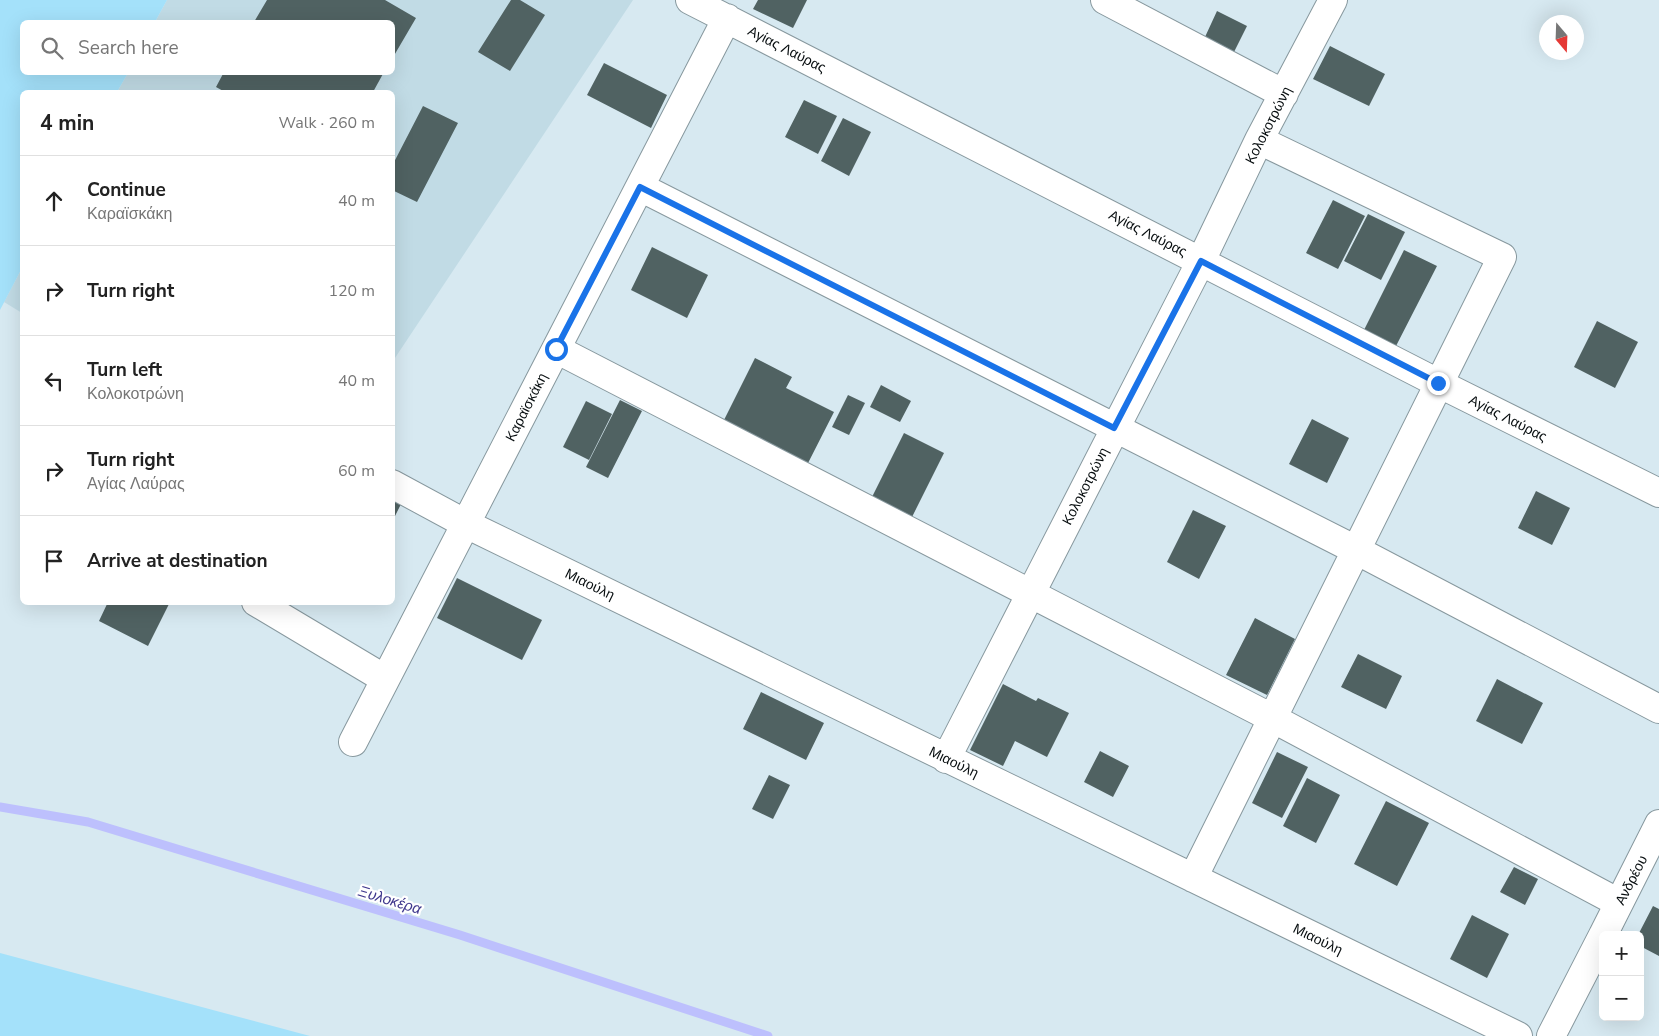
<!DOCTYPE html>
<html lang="en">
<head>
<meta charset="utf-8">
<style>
  :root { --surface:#fff; --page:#f6f6f6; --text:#222; --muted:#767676; --line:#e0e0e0 }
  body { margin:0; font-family:"Nunito Sans",sans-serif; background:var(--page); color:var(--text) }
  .controls { position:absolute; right:15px; bottom:15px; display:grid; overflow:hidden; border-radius:8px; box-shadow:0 5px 20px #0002 }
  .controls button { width:45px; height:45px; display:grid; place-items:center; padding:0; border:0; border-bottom:1px solid var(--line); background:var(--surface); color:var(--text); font:25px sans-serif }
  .compass { position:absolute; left:1539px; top:15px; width:45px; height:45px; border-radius:50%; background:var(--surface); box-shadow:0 5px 20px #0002; rotate:161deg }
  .stop { position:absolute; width:15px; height:15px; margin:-11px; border:4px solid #1a73e8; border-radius:50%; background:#fff }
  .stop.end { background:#1a73e8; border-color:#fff; box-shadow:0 1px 5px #0008 }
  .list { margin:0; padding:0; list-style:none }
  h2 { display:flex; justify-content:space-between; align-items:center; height:65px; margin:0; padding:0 20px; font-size:21px }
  h2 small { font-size:16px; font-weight:400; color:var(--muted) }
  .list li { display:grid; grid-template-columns:32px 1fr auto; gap:15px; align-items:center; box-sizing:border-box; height:90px; padding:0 20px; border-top:1px solid var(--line) }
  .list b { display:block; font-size:19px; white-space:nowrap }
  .list p { margin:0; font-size:16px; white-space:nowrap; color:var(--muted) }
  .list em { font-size:16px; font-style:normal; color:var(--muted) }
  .icon { flex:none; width:28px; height:28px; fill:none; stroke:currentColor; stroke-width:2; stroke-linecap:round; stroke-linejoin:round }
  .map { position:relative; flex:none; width:1659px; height:1036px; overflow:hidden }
  .search { position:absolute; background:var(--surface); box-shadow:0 5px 20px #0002; left:20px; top:20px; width:375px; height:55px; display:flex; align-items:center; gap:12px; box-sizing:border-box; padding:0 18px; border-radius:8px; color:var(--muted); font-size:19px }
  .panel { position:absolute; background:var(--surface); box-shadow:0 5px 20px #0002; left:20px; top:90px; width:375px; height:515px; border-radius:8px }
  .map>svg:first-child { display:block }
</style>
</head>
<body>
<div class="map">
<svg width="1659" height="1036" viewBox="0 0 1659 1036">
  <rect width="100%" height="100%" fill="#d7e9f1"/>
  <path fill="#c1dbe5" d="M167 0H633L393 361 392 92H117L128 73 392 72V22H155Z
    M22 268V313L4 302Z"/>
  <path fill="#a4e1fa" d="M0 0H167L155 22H22V72L128 73 117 92H22V268L0 310Z
    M0 953 310 1036H0Z"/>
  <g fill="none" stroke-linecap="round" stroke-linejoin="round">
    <path stroke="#bdc0fd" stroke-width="9" d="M0 807 88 822 460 935 768 1036"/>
  </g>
  <path fill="#506262" d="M267 0H385L416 18 392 59V22H254Z
    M511 0H520L545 15 510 71 478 52Z
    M758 0H807L793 28 753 9Z
    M1217 11 1247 26 1234 52 1205 37Z
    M1330 46 1385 74 1369 106 1313 79Z
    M604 63 667 95 651 128 587 95Z
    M224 72H384L373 92H225L216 87Z
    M804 100 837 116 818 154 785 137Z
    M423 106 458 123 417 202 392 190V166Z
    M843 118 871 132 849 176 821 161Z
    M1333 200 1365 216 1338 269 1306 253Z
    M1368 214 1405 232 1381 280 1344 261Z
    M652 247 708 275 687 318 631 290Z
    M1404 250 1437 266 1396 346 1364 330Z
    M1597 321 1638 342 1615 388 1574 367Z
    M755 358 792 377 786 388 834 412 806 467 722 424Z
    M881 385 911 401 900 422 870 407Z
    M848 395 865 403 849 435 832 427Z
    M620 400 642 411 608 478 586 467Z
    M586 401 612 414 589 460 563 447Z
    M1312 419 1349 438 1327 483 1289 464Z
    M904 433 944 453 912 517 872 497Z
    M1536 491 1570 508 1552 545 1518 528Z
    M392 500 401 504 392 522Z
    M1193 510 1226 526 1199 579 1167 562Z
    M457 578 542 620 522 660 437 618Z
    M108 602H170L148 646 99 621Z
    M1255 618 1295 639 1267 695 1226 675Z
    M1358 654 1402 676 1386 709 1341 687Z
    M1497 679 1543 703 1522 744 1476 721Z
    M1003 684 1036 701 1038 698 1069 713 1047 757 1015 741 1003 766 970 750Z
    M761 692 824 723 806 760 743 729Z
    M1100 751 1129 766 1113 797 1084 782Z
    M1277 752 1308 767 1282 818 1252 803Z
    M769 775 790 785 773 819 752 809Z
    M1307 778 1340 795 1316 843 1283 826Z
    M1386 801 1429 823 1397 886 1354 864Z
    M1514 867 1538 879 1525 905 1500 892Z
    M1653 906 1659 909V956L1640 946V935H1638Z
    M1472 915 1509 934 1487 978 1450 959Z"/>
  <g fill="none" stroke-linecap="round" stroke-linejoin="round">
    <defs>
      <path id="minor" d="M690 0 1438 383 1659 493
        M1105 0 1284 94
        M640 187 1356 550 1659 709
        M556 349 1272 718 1619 903
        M392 484 466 524 1518 1036
        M256 602 385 679
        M353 742 727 18
        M946 759 1201 261 1259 140 1333 0
        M1193 878 1502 257 1259 140
        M1603 935 1659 824
        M1551 1036 1603 935"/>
    </defs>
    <use href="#minor" stroke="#87989e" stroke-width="30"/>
    <use href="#minor" stroke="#fff" stroke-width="28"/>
  </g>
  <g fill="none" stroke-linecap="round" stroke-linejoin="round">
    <path stroke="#1a73e8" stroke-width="6" d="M556 349 640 187 1114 428 1201 261 1438 383"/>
  </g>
  <g text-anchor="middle" stroke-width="4.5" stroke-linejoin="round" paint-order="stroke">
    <g font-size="14" fill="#070d0f" stroke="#fff">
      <text transform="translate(787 49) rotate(27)" y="5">Αγίας Λαύρας</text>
      <text transform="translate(1268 125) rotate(-63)" y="5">Κολοκοτρώνη</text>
      <text transform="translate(1148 233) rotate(27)" y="5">Αγίας Λαύρας</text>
      <text transform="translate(526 407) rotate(-63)" y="5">Καραϊσκάκη</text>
      <text transform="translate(1508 418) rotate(27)" y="5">Αγίας Λαύρας</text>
      <text transform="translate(1085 486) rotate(-63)" y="5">Κολοκοτρώνη</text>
      <text transform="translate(590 584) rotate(26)" y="5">Μιαούλη</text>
      <text transform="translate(954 762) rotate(26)" y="5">Μιαούλη</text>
      <text transform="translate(1631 880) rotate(-63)" y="5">Ανδρέου</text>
      <text transform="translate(1318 939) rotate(26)" y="5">Μιαούλη</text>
    </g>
    <g font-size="15" font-style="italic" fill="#40388d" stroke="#fff">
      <text transform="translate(390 900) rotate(17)" y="5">Ξυλοκέρα</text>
    </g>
  </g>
</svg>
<div class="controls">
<button>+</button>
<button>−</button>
</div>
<svg class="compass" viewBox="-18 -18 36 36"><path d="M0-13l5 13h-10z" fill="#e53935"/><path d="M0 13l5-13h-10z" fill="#767676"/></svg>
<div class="stop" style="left:556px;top:349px"></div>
<div class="stop end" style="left:1438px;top:383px"></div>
<div class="search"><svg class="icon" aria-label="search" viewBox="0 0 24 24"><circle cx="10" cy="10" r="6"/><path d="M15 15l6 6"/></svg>Search here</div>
<section class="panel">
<h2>4 min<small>Walk · 260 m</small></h2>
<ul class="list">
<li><svg class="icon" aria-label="ahead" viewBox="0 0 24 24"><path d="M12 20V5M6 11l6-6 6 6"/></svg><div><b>Continue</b><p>Καραϊσκάκη</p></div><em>40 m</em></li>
<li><svg class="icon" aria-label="right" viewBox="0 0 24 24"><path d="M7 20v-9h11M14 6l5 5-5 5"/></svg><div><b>Turn right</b></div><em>120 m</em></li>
<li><svg class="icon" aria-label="left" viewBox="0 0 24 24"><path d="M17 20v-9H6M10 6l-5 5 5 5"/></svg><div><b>Turn left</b><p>Κολοκοτρώνη</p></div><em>40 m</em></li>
<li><svg class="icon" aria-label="right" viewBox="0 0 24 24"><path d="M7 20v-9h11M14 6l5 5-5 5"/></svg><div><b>Turn right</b><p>Αγίας Λαύρας</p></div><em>60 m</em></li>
<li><svg class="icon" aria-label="arrive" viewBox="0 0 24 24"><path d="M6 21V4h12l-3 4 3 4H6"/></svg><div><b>Arrive at destination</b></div></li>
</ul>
</section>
</div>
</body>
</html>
